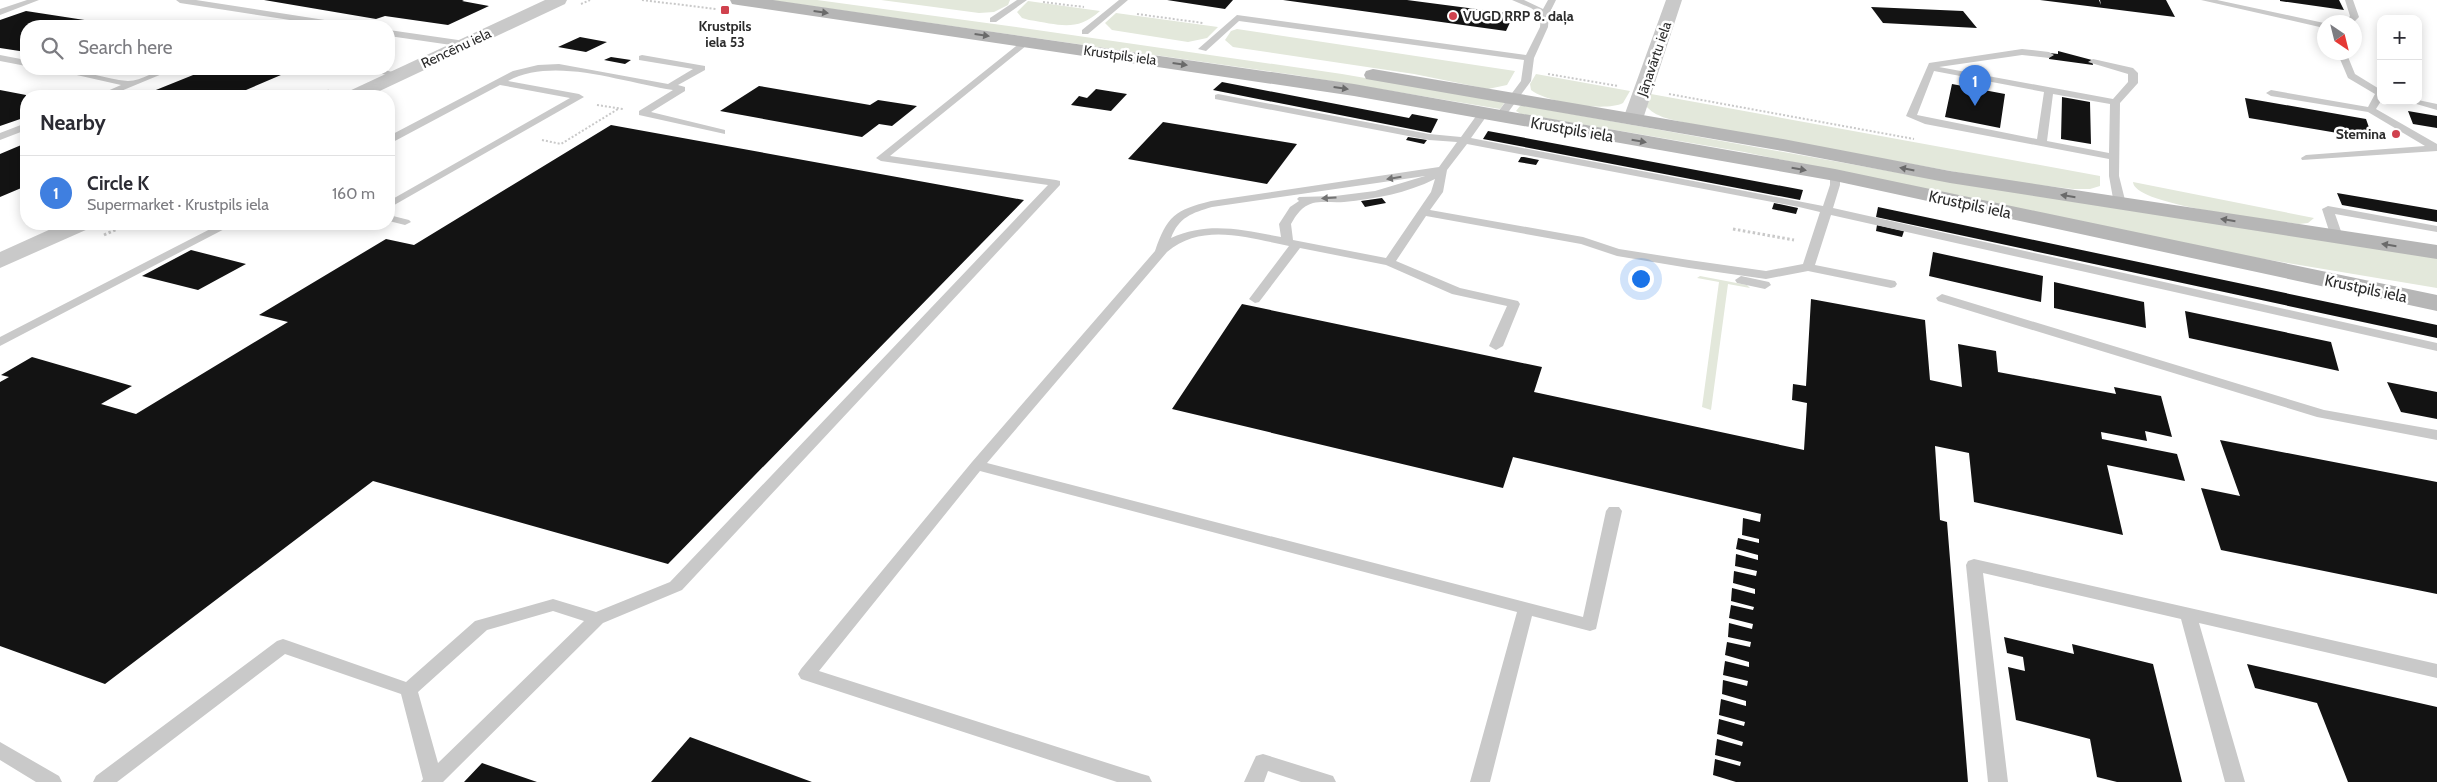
<!DOCTYPE html>
<html lang="en">
<head>
<meta charset="utf-8">
<style>
  :root { --surface:#fff; --page:#f2f2f3; --text:#2b2b33; --muted:#7c7c81; --line:#e1e1e2; --accent:#2563eb }
  body { margin:0; font-family:Cabin,sans-serif; background:var(--page); color:var(--text) }
  .controls { position:absolute; right:15px; top:15px; display:grid; overflow:hidden; border-radius:10px; box-shadow:0 2px 12px #0003 }
  .controls button { width:45px; height:45px; display:grid; place-items:center; padding:0; border:0; border-bottom:1px solid var(--line); background:var(--surface); color:var(--text); font:25px sans-serif }
  .compass { position:absolute; left:2317px; top:15px; width:45px; height:45px; border-radius:50%; background:var(--surface); box-shadow:0 2px 12px #0003; rotate:145deg }
  .you { position:absolute; left:1640px; top:278px; width:18px; height:18px; margin:-12px; border:4px solid #fff; border-radius:50%; background:#1a73e8; box-shadow:0 0 0 8px #1a73e833 }
  .badge { display:grid; place-items:center; width:32px; height:32px; border-radius:50%; background:var(--accent); color:#fff; font-size:16px; font-weight:700 }
  .pin { position:absolute; translate:-50% -41px; filter:drop-shadow(0 1px 2px #0008) }
  .pin::after { content:''; position:absolute; top:26px; width:18px; height:15px; background:inherit; clip-path:polygon(0 0,100% 0,50% 100%) }
  .list { margin:0; padding:0; list-style:none }
  h2 { display:flex; justify-content:space-between; align-items:center; height:65px; margin:0; padding:0 20px; font-size:21px }
  h2 small { font-size:16px; font-weight:400; color:var(--muted) }
  .list li { display:grid; grid-template-columns:32px 1fr auto; gap:15px; align-items:center; box-sizing:border-box; height:75px; padding:0 20px; border-top:1px solid var(--line) }
  .list b { display:block; font-size:19px; white-space:nowrap }
  .list p { margin:0; font-size:16px; white-space:nowrap; color:var(--muted) }
  .list em { font-size:16px; font-style:normal; color:var(--muted) }
  .icon { flex:none; width:28px; height:28px; fill:none; stroke:currentColor; stroke-width:2; stroke-linecap:round; stroke-linejoin:round }
  .map { position:relative; flex:none; width:2437px; height:782px; overflow:hidden }
  .search { position:absolute; background:var(--surface); box-shadow:0 2px 12px #0003; left:20px; top:20px; width:375px; height:55px; display:flex; align-items:center; gap:12px; box-sizing:border-box; padding:0 18px; border-radius:20px; color:var(--muted); font-size:19px }
  .panel { position:absolute; background:var(--surface); box-shadow:0 2px 12px #0003; left:20px; top:90px; width:375px; height:140px; border-radius:20px }
  .map>svg:first-child { display:block }
</style>
</head>
<body>
<div class="map">
<svg width="2437" height="782" viewBox="0 0 2437 782">
  <rect width="100%" height="100%" fill="#fff"/>
  <path fill="#e3e8db" d="M769 0H817L1023 28 1342 74 1505 102 1500 109 1295 75Z
    M881 0H1010L1008 5 994 12 979 13Z
    M1028 1 1100 11C1076 33 1058 24 1029 20L1022 18 1017 12Z
    M1116 13 1218 27 1207 38 1188 42 1112 30 1105 23Z
    M1237 29 1515 71 1507 85 1488 89 1414 74 1233 47 1225 40 1231 31Z
    M1536 74 1630 91 1623 103C1605 112 1548 103 1531 90L1530 84Z
    M1651 94 2100 176V186L2090 189H2073L2011 182 1686 123C1671 119 1656 118 1645 105Z
    M1520 106H1527L1939 180 2437 258V288L2252 257 1744 152 1521 114 1516 111Z
    M2133 182 2314 218 2308 223 2299 224C2274 220 2134 206 2133 182Z
    M1700 276 1747 285 1750 288 1728 284 1711 410 1702 407 1719 282 1697 278Z"/>
  <path fill="#131313" d="M264 0H464L462 1 489 6 448 25 385 16 376 19Z
    M1167 0H1233L1225 9Z
    M1283 0H1407L1514 14 1506 31Z
    M2040 0H2099L2101 5 2100 0H2166L2175 17Z
    M2280 0H2339L2344 10 2280 1Z
    M1871 7 1963 11 1977 28 1883 23Z
    M26 11 117 25V26H26V52L0 48V20Z
    M580 37 607 42 586 52 558 47Z
    M2058 51 2092 60 2093 65 2049 59V53L2058 54Z
    M611 57 631 60 625 64 604 60Z
    M127 69H152L143 73Z
    M208 69H295L232 96H141Z
    M1222 82 1409 118 1412 114 1438 119 1431 133 1213 90Z
    M1952 84 2005 94 2000 128 1945 117Z
    M759 86 870 105 878 100 917 106 892 126 879 124 862 137 720 111Z
    M1096 89 1127 94 1111 111 1071 105 1079 96 1087 98Z
    M0 90 26 95V117L0 126Z
    M2062 97 2090 102 2091 144 2061 139Z
    M2245 98 2366 119 2373 139 2249 118Z
    M2408 111 2437 116V128L2413 124Z
    M1163 122 1297 144 1267 184 1128 159Z
    M611 125 1024 200 668 564 373 481 105 684 0 646V382L9 377 1 375 32 357 132 386 101 404 136 414 288 322 259 315 386 239 414 245Z
    M1488 131 1803 190 1800 200 1483 139Z
    M1408 137 1427 140 1424 144 1406 140Z
    M26 143V186L0 197V154Z
    M1521 157H1524L1539 160 1536 165 1518 162Z
    M2337 193 2437 210V222L2342 205Z
    M1382 198 1386 203 1365 207 1361 201Z
    M1774 203 1798 208 1796 214 1772 209Z
    M1878 207 2437 325V338L1876 217Z
    M1877 225 1904 231 1902 237 1876 231Z
    M191 250 246 264 198 290 142 276Z
    M1933 252 2043 276 2041 302 1929 276Z
    M2054 282 2144 302 2146 328 2054 308Z
    M1811 299 1925 320 1930 380 1962 387 1958 344 1996 351 1998 372 2116 394 2114 387 2161 396 2172 437 2145 431 2147 441 2101 432 2102 439 2177 454 2185 481 2107 465 2123 535 1974 502 1969 453 1935 446 1940 520 1947 522 1968 782H1736L1713 775 1715 759 1740 766 1741 762 1715 755 1717 739 1742 746 1743 742 1717 734 1719 719 1744 726 1745 722 1719 715 1721 699 1746 706V701L1722 694 1723 680 1747 686 1748 681 1723 675 1725 661 1749 667V662L1725 655 1727 642 1750 647 1751 642 1728 637 1729 623 1752 629 1753 624 1729 618 1731 605 1753 610 1754 607 1731 601 1732 588 1755 594V589L1733 583 1734 571 1756 576 1757 571 1735 566 1736 554 1758 560V555L1736 549 1738 538 1759 543V539L1742 535 1743 518 1760 522 1761 514 1513 457 1503 488 1172 409 1242 304 1542 367 1534 392 1804 450 1807 403 1792 400 1793 384 1806 386Z
    M2185 311 2331 342 2339 371 2189 338Z
    M2387 382 2437 392V419L2401 412Z
    M2220 440 2437 482V594L2221 550 2201 488 2240 496Z
    M2004 637 2074 654 2072 644 2153 664 2182 782H2117L2097 777 2090 739 2016 720 2008 667 2025 671 2023 657 2007 653Z
    M2247 664 2437 707V782H2348L2317 703 2255 688Z
    M690 737 812 782H651Z
    M482 763 537 782H464Z"/>
  <g fill="none" stroke-linecap="round" stroke-linejoin="round">
    <path stroke="#c9c9c9" stroke-width="2" stroke-dasharray="2 2" stroke-linecap="butt" d="M642 0 716 9
      M1043 2 1084 7
      M581 4 590 0
      M1137 14 1203 23
      M1548 74 1618 86
      M1669 94 1914 139
      M316 96 330 90
      M597 105 623 109
      M542 140 561 144 618 109"/>
    <path stroke="#c9c9c9" stroke-width="3" stroke-dasharray="2.5 2.5" stroke-linecap="butt" d="M1733 229 1794 240
      M104 235 128 224"/>
    <path fill="#c9c9c9" fill-rule="evenodd" d="M27 0H39L0 15V9Z
      M176 0H196L344 23 348 26H329L180 3Z
      M1017 0H1027L996 22H990V18Z
      M1119 0H1128L1088 34H1082V30Z
      M1512 0H1524L1543 9 1548 0H1556L1549 14 1548 27 1534 58 1531 81 1504 118 1500 119 1495 116 1521 81 1524 60 1239 21 1206 51 1198 49 1237 15 1526 55 1540 27 1541 15 1531 8Z
      M2201 0H2217L2324 23V28Z
      M2345 0H2353L2359 17 2354 22H2345L2350 16Z
      M389 30 465 41 469 44 465 47 389 36Z
      M1025 39 1032 41 890 156 1056 180 1060 181V185L682 590 603 623 443 782H421L423 779 401 694 285 654 117 782H93L96 776 277 641 283 639 289 641 406 682 475 621 553 599 596 612 670 582 1048 185 881 161 876 158ZM553 611 584 621 438 763 418 692 487 630Z
      M2022 49 2049 52 2054 55 2049 58 2022 55 1939 67 2113 99 2128 82V74L2088 62 2093 59 2133 68 2138 73V83L2120 103 2119 176 2126 204 2124 206 2120 207 2114 204 2109 176V159L1925 124 1906 116 1929 63ZM1934 71 2044 92 2037 139 1917 115ZM2053 94 2110 104 2109 153 2047 141Z
      M2337 52H2346L2355 74 2381 90V101L2376 109 2437 144V151L2302 160 2301 158 2306 155 2425 146 2368 112 2271 96 2266 93 2271 90 2368 107 2375 94 2348 78Z
      M0 55 26 60V66L0 61Z
      M642 55 705 66V70L678 85 685 87V91L651 112 725 130V134L639 115V111L673 90C623 83 555 56 508 81L579 94 584 97 389 208V201L570 98 500 85 393 142 389 143V136L513 71 538 65 559 64 668 84 693 69 639 60V56Z
      M50 69C77 67 102 79 128 81 143 81 156 68 174 69L109 96H96L121 85Z
      M361 69H380L405 75 400 78Z
      M1218 94 1429 134 1461 137 1479 112 1483 111 1488 114 1471 138 1823 206 1830 185V175L1835 172 1840 175V185L1833 208 2437 343V351L1831 215 1815 265 1895 281 1897 284 1895 287 1891 288 1808 271 1766 279 1689 268 1617 256 1581 244 1426 216 1396 261 1460 288 1518 301 1520 304 1503 346 1496 350 1489 346 1507 306 1452 294 1386 265 1300 248 1259 302 1255 303 1249 299 1289 246C1249 238 1202 222 1167 252L987 463 1583 617 1606 511 1609 507H1619L1622 511 1596 629 1590 631 1532 616 1490 782H1470L1517 612 980 471 819 671 1142 774 1149 776 1152 782H1117L801 679 798 674 801 669 972 462 1155 251C1167 216 1175 210 1211 201L1439 167 1457 142 1429 140 1215 99V95ZM1467 144 1799 207 1820 212 1803 264 1766 271 1689 260 1619 249 1583 237 1430 210 1443 192 1447 170ZM1425 176 1375 191 1335 196 1299 197 1297 199 1299 201 1290 207 1279 224 1281 237C1244 230 1208 221 1171 238 1179 217 1192 213 1212 207ZM1435 179 1431 192 1386 258 1293 240 1291 224C1296 215 1302 206 1313 203 1322 201 1334 203 1344 202 1375 199 1407 193 1435 179Z
      M2418 100 2437 104V110L2406 101Z
      M26 123V130L0 140V133Z
      M2328 206 2437 226V232L2335 214 2343 237 2337 240 2331 237 2322 209Z
      M389 215 409 220 411 222 405 225 389 221Z
      M220 224H234L0 346V337Z
      M1741 276 1769 282 1771 285 1765 289 1737 283 1735 280Z
      M1942 294 2324 410 2437 430V440L2317 417 1938 301 1936 298Z
      M1974 559 2437 664V678L2199 623 2245 782H2225L2181 619 1983 573 2008 782H1988L1966 565 1968 561Z
      M0 742 59 776 62 782H36L0 760Z
      M1263 754 1333 776 1336 782H1301L1268 771 1264 782H1244L1256 756Z"/>
    <path fill="#c9c9c9" fill-rule="evenodd" d="M545 0H567L565 4 369 96H344L347 92Z
      M1666 0H1682L1643 119 1640 123 1633 125 1626 123 1623 119Z
      M62 224H91L88 229 0 268V252Z"/>
    <path fill="#b6b6b6" fill-rule="evenodd" d="M730 0H773L1354 84 1835 169 2437 295V311L1835 181 1354 96 738 5 732 4Z
      M1373 69 1783 139 1950 171 2437 245V259L1950 183 1783 151 1366 79 1364 75 1366 71Z"/>
  </g>
  <defs><path id="oneway-solid" d="M-6-.8H1V-3.2L6.5 0L1 3.2V.8H-6Z" transform="scale(1.25)"/></defs>
  <g fill="#6a6a6a">
    <use href="#oneway-solid" transform="translate(821 12) rotate(8)"/>
    <use href="#oneway-solid" transform="translate(982 35) rotate(8)"/>
    <use href="#oneway-solid" transform="translate(1180 64) rotate(8)"/>
    <use href="#oneway-solid" transform="translate(1341 88) rotate(8)"/>
    <use href="#oneway-solid" transform="translate(1639 141) rotate(10)"/>
    <use href="#oneway-solid" transform="translate(1799 169) rotate(10)"/>
    <use href="#oneway-solid" transform="translate(1907 169) rotate(-169)"/>
    <use href="#oneway-solid" transform="translate(2068 196) rotate(-171)"/>
    <use href="#oneway-solid" transform="translate(2228 220) rotate(-171)"/>
    <use href="#oneway-solid" transform="translate(2389 245) rotate(-171)"/>
  </g>
  <g fill="#737373">
    <use href="#oneway-solid" transform="translate(1394 178) rotate(171)"/>
    <use href="#oneway-solid" transform="translate(1329 198) rotate(176)"/>
  </g>
  <g fill="#d0424e" stroke="#fff" stroke-width="2">
    <rect x="720" y="5" width="10" height="10" rx="2.5"/>
    <circle cx="1453" cy="16" r="5"/>
    <circle cx="2396" cy="134" r="5"/>
  </g>
  <g text-anchor="middle" stroke-width="5" stroke-linejoin="round" paint-order="stroke">
    <g font-size="14" font-weight="bold" fill="#2c2c2c" stroke="#fff" text-anchor="start">
      <text x="1463" y="21">VUGD RRP 8. daļa</text>
      <text x="725" y="31" text-anchor="middle">Krustpils<tspan x="725" dy="16">iela 53</tspan></text>
      <text x="2386" y="139" text-anchor="end">Stemina</text>
    </g>
    <g font-size="14" fill="#2c2c2c" stroke="#fff">
      <text transform="translate(456 48) rotate(-25)" y="5">Rencēnu iela</text>
      <text transform="translate(1120 55) rotate(8)" y="5">Krustpils iela</text>
      <text transform="translate(1654 59) rotate(-71)" y="5">Jāņavārtu iela</text>
    </g>
    <g font-size="16" fill="#2c2c2c" stroke="#fff">
      <text transform="translate(1572 129) rotate(10)" y="6">Krustpils iela</text>
      <text transform="translate(1970 204) rotate(12)" y="6">Krustpils iela</text>
      <text transform="translate(2366 288) rotate(12)" y="6">Krustpils iela</text>
    </g>
  </g>
</svg>
<div class="controls">
<button>+</button>
<button>−</button>
</div>
<svg class="compass" viewBox="-18 -18 36 36"><path d="M0-13l5 13h-10z" fill="#e53935"/><path d="M0 13l5-13h-10z" fill="#7c7c81"/></svg>
<div class="you"></div>
<div class="pin badge" style="left:1975px;top:106px;background:#3f7fe0">1</div>
<div class="search"><svg class="icon" aria-label="search" viewBox="0 0 24 24"><circle cx="10" cy="10" r="6"/><path d="M15 15l6 6"/></svg>Search here</div>
<section class="panel">
<h2>Nearby<small></small></h2>
<ul class="list">
<li><span class="badge" style="background:#3f7fe0">1</span><div><b>Circle K</b><p>Supermarket · Krustpils iela</p></div><em>160 m</em></li>
</ul>
</section>
</div>
</body>
</html>
